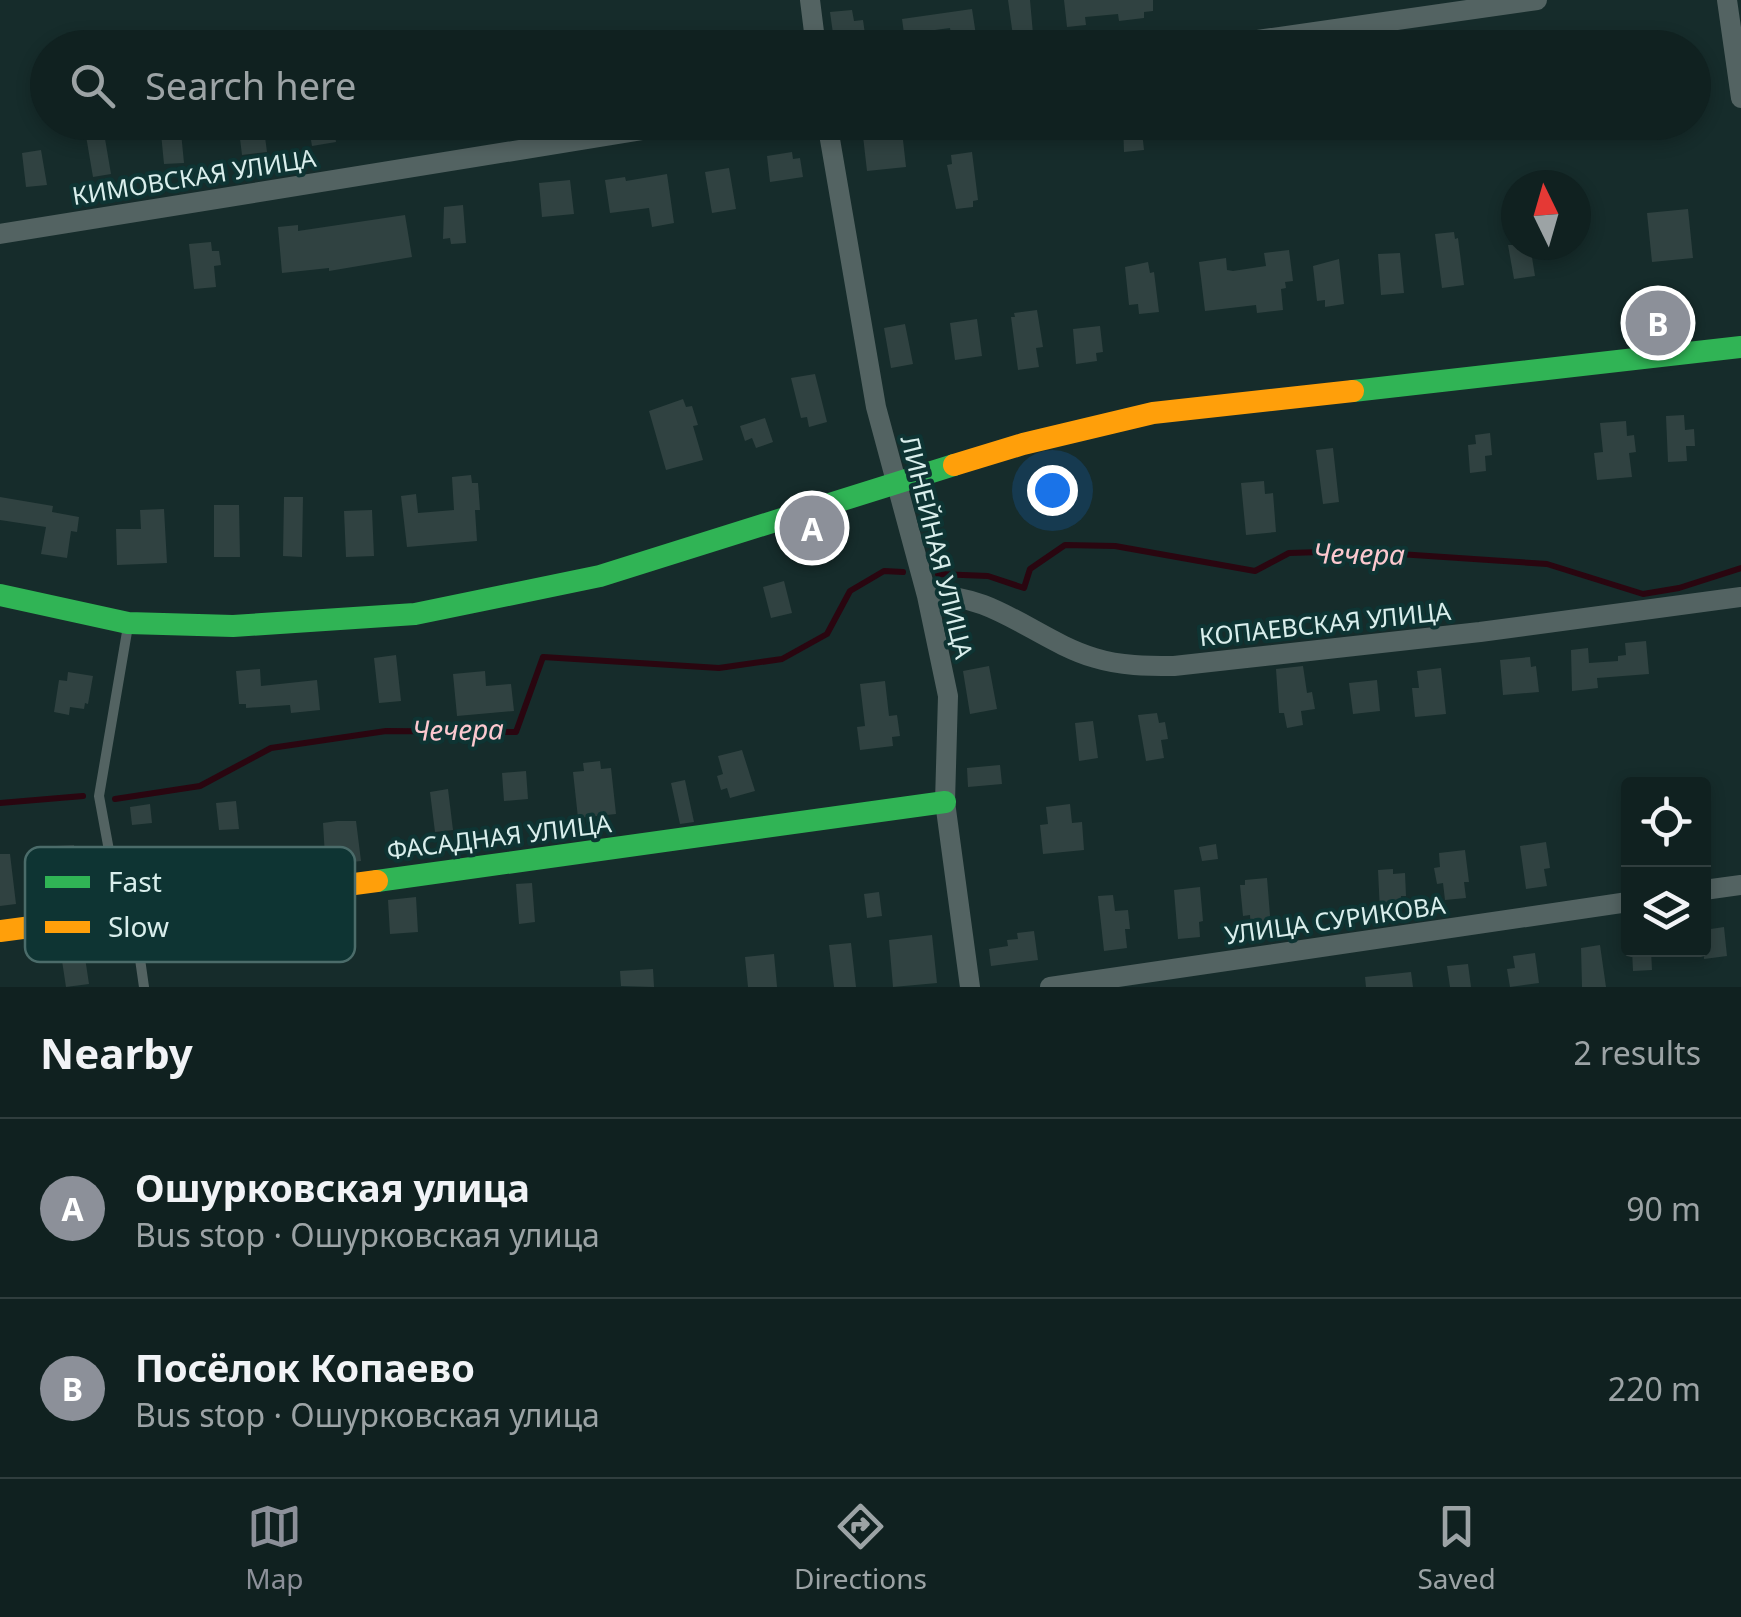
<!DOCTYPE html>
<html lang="en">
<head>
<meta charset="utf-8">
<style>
  :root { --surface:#102120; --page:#192929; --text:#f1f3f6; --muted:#9ca3a5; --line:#303e3e; --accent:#8c9099 }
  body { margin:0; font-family:"Noto Sans",sans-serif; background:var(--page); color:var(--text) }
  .controls { position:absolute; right:30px; bottom:30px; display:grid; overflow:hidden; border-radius:10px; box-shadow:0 5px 15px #0003 }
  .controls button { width:90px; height:90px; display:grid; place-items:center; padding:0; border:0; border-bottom:2px solid var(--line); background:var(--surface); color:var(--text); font:50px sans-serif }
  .compass { position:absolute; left:1501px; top:170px; width:90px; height:90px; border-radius:50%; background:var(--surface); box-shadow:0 5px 15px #0003; rotate:355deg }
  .you { position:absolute; left:1052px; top:490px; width:35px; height:35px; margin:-25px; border:8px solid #fff; border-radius:50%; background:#1a73e8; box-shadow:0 0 0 15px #1a73e833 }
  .badge { display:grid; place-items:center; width:65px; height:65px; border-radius:50%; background:var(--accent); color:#fff; font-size:32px; font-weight:700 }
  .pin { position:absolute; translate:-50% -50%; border:5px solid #fff; box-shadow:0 2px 10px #0006 }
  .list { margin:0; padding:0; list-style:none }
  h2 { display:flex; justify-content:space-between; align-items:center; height:130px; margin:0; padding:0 40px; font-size:42px }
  h2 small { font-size:32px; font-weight:400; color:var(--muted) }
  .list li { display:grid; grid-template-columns:65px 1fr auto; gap:30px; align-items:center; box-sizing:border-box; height:180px; padding:0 40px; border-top:2px solid var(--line) }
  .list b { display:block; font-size:38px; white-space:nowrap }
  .list p { margin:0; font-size:32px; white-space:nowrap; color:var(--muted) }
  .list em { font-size:32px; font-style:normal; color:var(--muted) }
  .icon { flex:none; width:55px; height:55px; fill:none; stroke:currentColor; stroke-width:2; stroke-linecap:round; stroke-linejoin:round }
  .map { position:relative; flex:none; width:1741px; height:987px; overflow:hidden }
  .search { position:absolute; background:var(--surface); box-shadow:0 5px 15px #0003; left:30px; right:30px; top:30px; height:110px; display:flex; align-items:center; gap:25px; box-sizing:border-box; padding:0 35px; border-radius:55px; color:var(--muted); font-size:38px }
  .sheet { height:490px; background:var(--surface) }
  nav { display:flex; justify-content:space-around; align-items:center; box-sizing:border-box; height:140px; border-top:2px solid var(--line); background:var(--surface); font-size:28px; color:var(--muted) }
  nav a { display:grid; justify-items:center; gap:5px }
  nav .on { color:var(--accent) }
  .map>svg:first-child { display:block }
</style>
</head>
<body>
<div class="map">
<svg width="1741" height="987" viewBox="0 0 1741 987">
  <rect width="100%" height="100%" fill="#162c2b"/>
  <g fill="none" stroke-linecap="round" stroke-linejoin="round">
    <path stroke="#2a0610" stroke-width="6" d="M938 574 988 576 1024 588 1030 569 1065 545 1115 546 1255 571 1289 553 1354 551 1547 564 1643 594 1679 588 1741 568
      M115 799 200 786 271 748 386 731 516 732 543 657 719 668 782 659 827 634 850 591 884 571 903 572
      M0 803 83 796"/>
  </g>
  <path fill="#304241" d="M1008 0H1030L1033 34 1013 36Z
    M1064 0H1153V11L1144 12V18L1119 21 1118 14 1085 17 1086 25 1067 27Z
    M972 9 978 48H953L950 28 920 32 922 48H906L902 19Z
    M852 10 854 21 863 20 867 48H835L830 12Z
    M168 122H180L184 163 164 164 160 123Z
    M238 122H263L267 152 242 155Z
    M308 122H333L336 142 312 146Z
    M1123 122H1141L1144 150 1124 152Z
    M890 125 891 132 902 131 906 167 867 171 863 136 868 135 867 127Z
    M103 127 111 174 93 177 85 130Z
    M41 150 47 185 26 187 22 153Z
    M792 152 793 159 800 158 803 177 770 182 767 156Z
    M972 152 978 200 973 201V207L956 209 947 165 952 164 951 155Z
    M729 168 736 209 712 213 705 172Z
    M667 174 674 223 652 227 649 208 610 213 605 180 625 177 626 181Z
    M570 180 574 214 542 217 539 183Z
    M463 205 466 243 451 244 450 238 443 239 444 207Z
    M1688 209 1693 258 1652 262 1647 213Z
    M405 215 412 257 329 271V268L282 273 278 227 298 225V231Z
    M1454 232 1455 239 1458 238 1464 285 1442 288 1435 234Z
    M211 242 212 251H219L221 265 214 266 216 287 194 289 189 244Z
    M1508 245H1530L1535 276 1514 279Z
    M1289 250 1293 281 1285 282 1286 288 1281 289 1283 310 1257 313 1256 305 1205 311 1199 262 1226 258 1227 270 1233 271 1266 266 1264 253Z
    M1400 253 1404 293 1381 295 1378 254Z
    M1339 259 1344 304 1325 307V300L1317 301 1313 266Z
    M1148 262 1150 273 1154 272 1159 312 1139 314 1138 304 1129 305 1125 267Z
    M1037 310 1043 347 1036 348 1039 367 1018 370 1011 317H1015L1014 313Z
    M977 319 982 356 955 360 950 323Z
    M905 324 913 364 891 368 884 328Z
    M1100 326 1103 352 1096 353 1097 361 1076 364 1073 329Z
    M815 374 827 422 809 427 807 417 801 418 791 378Z
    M683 399 686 407 692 406 698 425 693 426 703 460 666 470 649 411Z
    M1684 415 1685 430 1694 429 1695 446H1686L1687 461 1668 462 1666 416Z
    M765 418 773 442 756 448 752 438 745 441 740 426Z
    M1626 421 1627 436 1634 435 1636 452 1629 453 1632 477 1597 480 1594 453 1603 452 1600 423Z
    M1490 433 1492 455 1485 456 1486 471 1470 473 1468 445 1476 444 1475 435Z
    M1333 448 1339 502 1323 504 1316 450Z
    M471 475 472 483H478L480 510H475L477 541 407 547 401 496 416 494 418 513 454 510 452 477Z
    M1075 481 1077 500 1070 501 1071 507 1052 509 1049 483Z
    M1264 481 1265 494 1273 493 1276 532 1246 535 1241 483Z
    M0 497 53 506 52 512 79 517 77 532 71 531 67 558 41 554 46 527 0 520Z
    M284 497H303L302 557 283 556Z
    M214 505H239L240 557H214Z
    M164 509 167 563 117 565 116 529H141L140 510Z
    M372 510 374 556 346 557 344 511Z
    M784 581 792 613 771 618 763 587Z
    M1646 641 1649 674 1597 678 1598 688 1572 691 1571 650 1588 648 1589 663 1618 661V656L1626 655 1625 643Z
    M396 655 401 701 379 703 374 658Z
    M1530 657 1531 667 1536 666 1539 692 1503 695 1500 660Z
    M989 666 997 709 970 714 963 671Z
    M1303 666 1307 693 1312 692 1315 709 1301 711 1303 725 1287 728 1284 713H1279L1276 669Z
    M1441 668 1446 714 1415 717 1412 688H1419L1417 671Z
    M260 669 261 686 317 680 320 710 291 713 290 705 246 708V704H239L236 671Z
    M485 671 486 686 511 684 514 711 457 716 453 674Z
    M68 672 93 676 88 704 85 703 84 709 70 707 69 715 54 712 59 680 67 681Z
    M1377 680 1380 711 1353 714 1349 683Z
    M885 681 889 716 897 715 900 736 892 737 893 746 860 750 857 727 865 726 860 684Z
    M1157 713 1159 723 1165 722 1168 739 1161 740 1164 758 1146 761 1138 715Z
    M1093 721 1098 758 1079 761 1075 723Z
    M742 750 755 791 730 798 727 788 721 790 717 776 723 774 718 756Z
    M600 761 601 769 611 768 616 814 578 818 573 772 584 771 583 763Z
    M1000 765 1002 784 968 787 967 768Z
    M526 771 528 799 504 801 502 773Z
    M685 780 694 822 680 824 671 783Z
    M448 789 453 830 435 832 430 792Z
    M236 801 239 829 219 830 216 803Z
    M150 804 152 823 132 825 130 807Z
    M1070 804 1072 823 1082 822 1084 850 1043 854 1040 825 1048 824 1046 807Z
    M337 821H356L361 861 335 864 334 855 325 856 323 823Z
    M1546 842 1550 868 1544 869 1547 886 1526 889 1520 846Z
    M1216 844 1218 859 1202 861 1199 847Z
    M74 845 76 862H83L85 886 78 887 79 898 60 900 55 846Z
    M1465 850 1469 882H1464L1466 898 1445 900 1443 883 1437 884 1434 868 1440 867 1439 853Z
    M0 854H10L16 904 0 906Z
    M1393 869V874L1405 873 1406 896H1401L1402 911 1380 912 1378 870Z
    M1267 878 1271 928 1251 930 1250 915 1243 916 1240 885H1245V880Z
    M532 883 535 922 519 924 516 884Z
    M1200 887 1203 921 1199 922 1200 937 1178 939 1174 890Z
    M879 892 882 916 867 918 864 894Z
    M1113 895 1115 911 1128 910 1130 929H1125L1127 948 1104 951 1098 896Z
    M416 897 418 932 390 934 388 900Z
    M1724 927 1727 956 1704 959V930Z
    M1034 931 1038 960 991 966 989 949 1008 946 1007 940 1018 939 1017 933Z
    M932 935 937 983 893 987 889 940Z
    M851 943 856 987H834L829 945Z
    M1600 945 1606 987H1582L1581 948Z
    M1632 950H1651L1652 970 1633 971Z
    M84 951 89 984 66 987 61 954Z
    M1535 953 1539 983 1510 987 1507 969 1515 968 1513 956Z
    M774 954 777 987H748L745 957Z
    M1468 964 1471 987H1450L1447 966Z
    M653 969 654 987 621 986 620 971Z
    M1411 972 1413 987H1366L1365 977Z"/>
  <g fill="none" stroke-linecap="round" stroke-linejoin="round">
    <path stroke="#536362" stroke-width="10" d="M128 626 99 796 115 883 139 952 144 987"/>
    <path stroke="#536362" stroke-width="20" d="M810 0 816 48
      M1727 0 1741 98
      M1202 48 1537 0
      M827 122 876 407 927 596 948 696 945 802 970 987
      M0 234 692 122
      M927 596C992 591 1037 641 1095 658 1121 666 1147 666 1174 666L1480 632 1741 597
      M1704 890 1741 885
      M1050 987 1628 902"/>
    <path stroke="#30b455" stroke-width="22" d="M1353 391 1741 347
      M0 595 128 623 233 626 415 614 600 576 954 465
      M377 881 945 802"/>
    <path stroke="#ff9f0a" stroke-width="22" d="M954 465 1023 444 1153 413 1353 391
      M0 931 377 881"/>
  </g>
  <g text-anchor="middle" stroke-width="8" stroke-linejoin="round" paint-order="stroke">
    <g font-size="25" fill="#d9eeec" stroke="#0e3433">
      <text transform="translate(194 177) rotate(-9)" y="9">КИМОВСКАЯ УЛИЦА</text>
      <text transform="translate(937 547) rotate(76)" y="9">ЛИНЕЙНАЯ УЛИЦА</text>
      <text transform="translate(1325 624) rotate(-6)" y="9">КОПАЕВСКАЯ УЛИЦА</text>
      <text transform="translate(499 837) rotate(-7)" y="9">ФАСАДНАЯ УЛИЦА</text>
      <text transform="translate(1335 920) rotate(-8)" y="9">УЛИЦА СУРИКОВА</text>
    </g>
    <g font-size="28" font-style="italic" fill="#fcc8cf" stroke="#0e3433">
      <text transform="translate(1359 554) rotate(1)" y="10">Чечера</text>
      <text transform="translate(458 730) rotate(-1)" y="10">Чечера</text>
    </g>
  </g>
  <rect x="25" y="847" width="330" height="115" rx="15" fill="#0e3433" stroke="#4b6c6a" stroke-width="2.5"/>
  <rect x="45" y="876" width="45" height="12" fill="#30b455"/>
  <rect x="45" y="921" width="45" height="12" fill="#ff9f0a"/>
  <g font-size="28" fill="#d9eeec">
    <text x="108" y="892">Fast</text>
    <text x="108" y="937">Slow</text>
  </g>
</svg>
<div class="controls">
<button><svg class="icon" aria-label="locate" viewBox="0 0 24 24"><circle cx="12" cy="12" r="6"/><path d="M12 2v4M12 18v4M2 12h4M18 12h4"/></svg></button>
<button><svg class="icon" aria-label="layers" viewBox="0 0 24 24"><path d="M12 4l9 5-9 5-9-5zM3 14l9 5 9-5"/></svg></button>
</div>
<svg class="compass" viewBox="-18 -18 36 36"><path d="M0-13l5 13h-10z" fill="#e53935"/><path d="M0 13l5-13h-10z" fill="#9ca3a5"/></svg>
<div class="you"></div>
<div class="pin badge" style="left:812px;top:528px">A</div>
<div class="pin badge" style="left:1658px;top:323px">B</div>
<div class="search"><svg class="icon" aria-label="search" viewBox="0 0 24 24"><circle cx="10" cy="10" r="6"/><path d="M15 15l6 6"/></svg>Search here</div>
</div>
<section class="sheet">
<h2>Nearby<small>2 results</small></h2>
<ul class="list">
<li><span class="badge">A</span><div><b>Ошурковская улица</b><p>Bus stop · Ошурковская улица</p></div><em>90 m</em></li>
<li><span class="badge">B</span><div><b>Посёлок Копаево</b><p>Bus stop · Ошурковская улица</p></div><em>220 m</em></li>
</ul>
</section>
<nav>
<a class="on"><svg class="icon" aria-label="map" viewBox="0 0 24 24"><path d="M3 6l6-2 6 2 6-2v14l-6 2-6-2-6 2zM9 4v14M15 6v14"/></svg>Map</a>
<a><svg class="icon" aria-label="directions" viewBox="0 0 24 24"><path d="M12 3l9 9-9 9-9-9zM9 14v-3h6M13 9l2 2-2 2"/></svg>Directions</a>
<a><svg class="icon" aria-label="saved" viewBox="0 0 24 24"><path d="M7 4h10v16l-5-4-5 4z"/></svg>Saved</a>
</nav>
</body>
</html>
